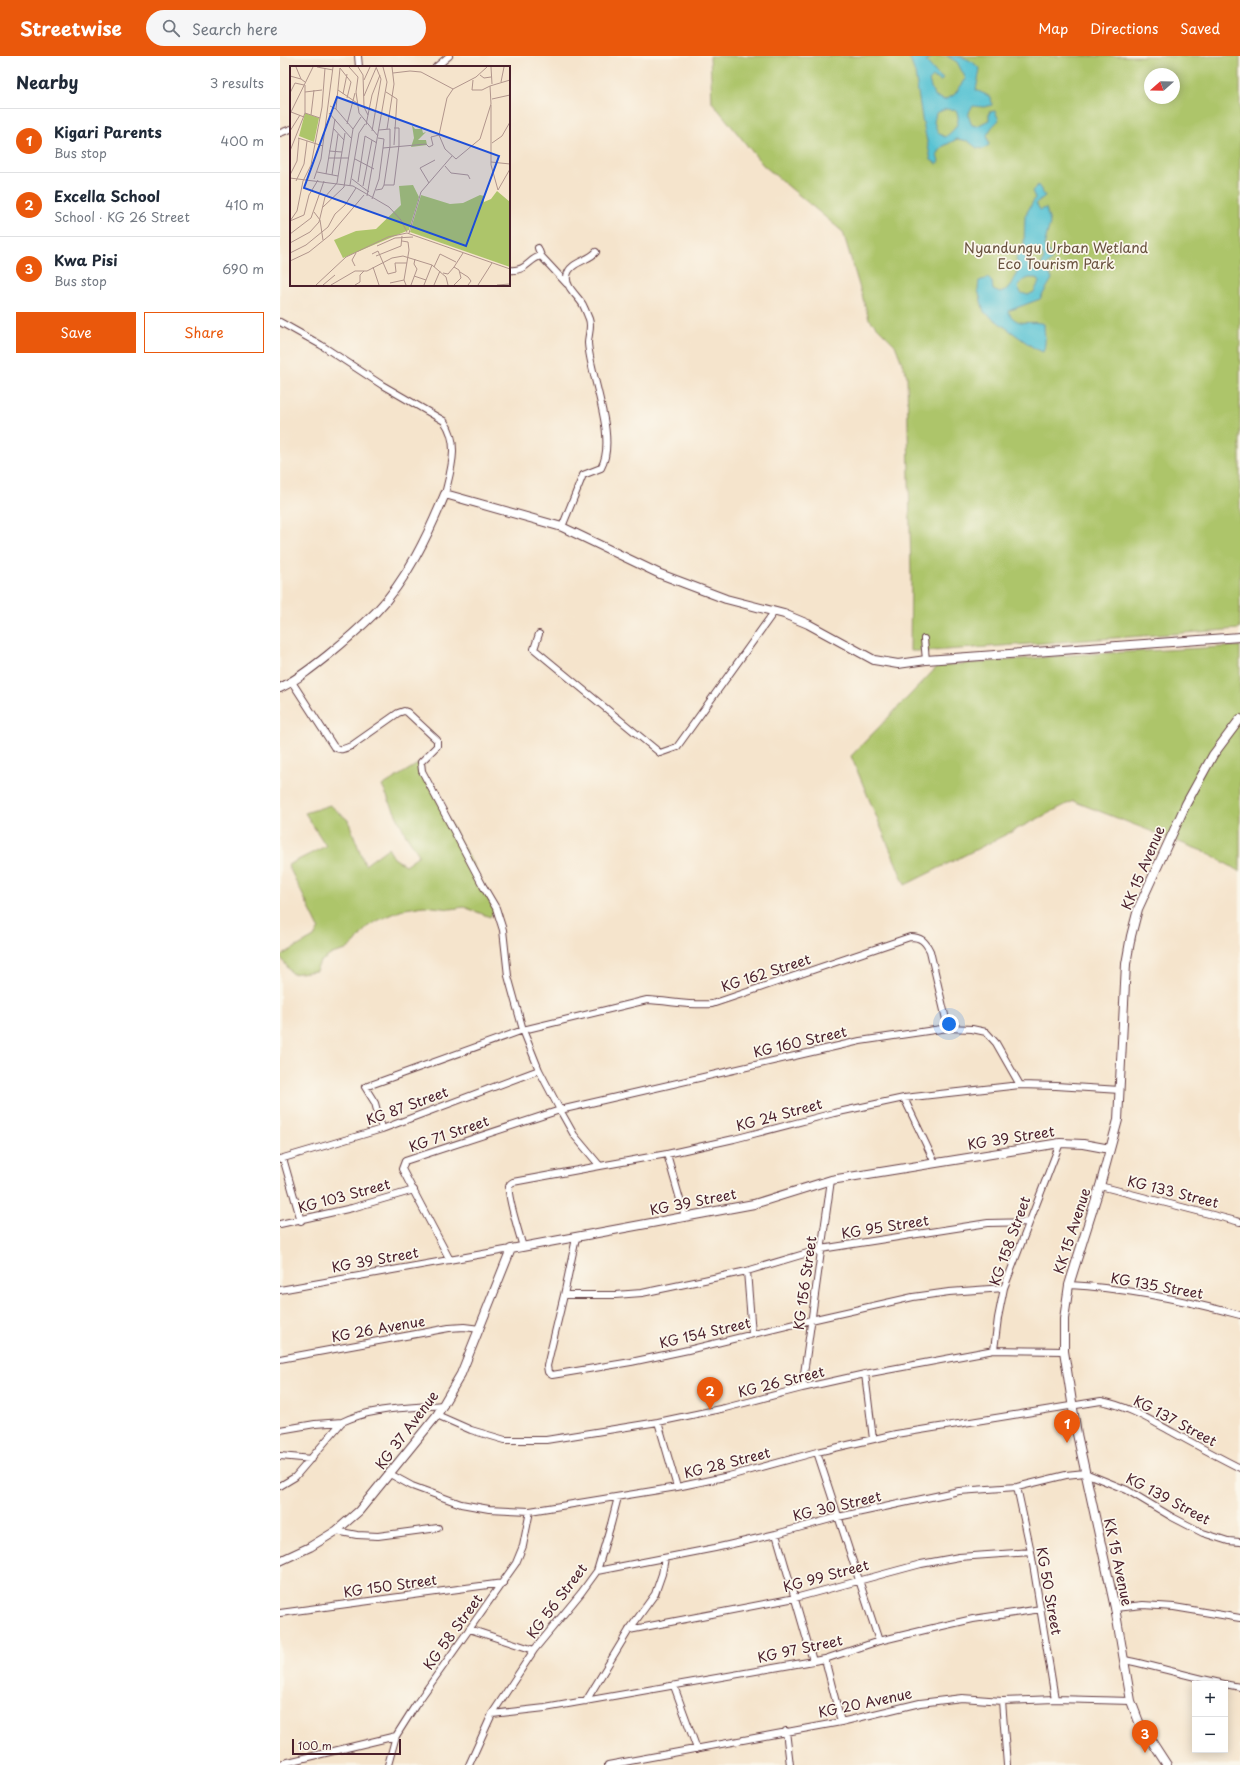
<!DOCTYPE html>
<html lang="en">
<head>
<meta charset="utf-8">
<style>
  :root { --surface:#fff; --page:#f6f6f7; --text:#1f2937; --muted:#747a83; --line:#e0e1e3; --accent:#ea580c }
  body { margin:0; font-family:"Playpen Sans",sans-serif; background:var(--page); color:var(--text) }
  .controls { position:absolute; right:12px; bottom:12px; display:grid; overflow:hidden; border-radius:0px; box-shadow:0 2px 10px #0003 }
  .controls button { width:36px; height:36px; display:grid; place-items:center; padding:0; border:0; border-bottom:1px solid var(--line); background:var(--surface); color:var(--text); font:20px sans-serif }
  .compass { position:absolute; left:864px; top:12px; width:36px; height:36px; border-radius:50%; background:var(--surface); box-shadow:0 2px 10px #0003; rotate:250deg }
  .scale { position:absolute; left:12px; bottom:10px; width:109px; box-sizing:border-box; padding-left:4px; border:2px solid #4a1f2b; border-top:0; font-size:11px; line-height:14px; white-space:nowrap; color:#4a1f2b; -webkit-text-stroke:3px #fbf7ec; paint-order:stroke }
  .you { position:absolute; left:669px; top:968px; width:14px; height:14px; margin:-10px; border:3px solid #fff; border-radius:50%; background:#1a73e8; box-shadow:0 0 0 6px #1a73e833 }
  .badge { display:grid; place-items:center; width:26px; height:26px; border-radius:50%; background:var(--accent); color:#fff; font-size:13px; font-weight:700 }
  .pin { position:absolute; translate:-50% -33px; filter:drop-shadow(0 1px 2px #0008) }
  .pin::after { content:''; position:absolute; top:21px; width:14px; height:12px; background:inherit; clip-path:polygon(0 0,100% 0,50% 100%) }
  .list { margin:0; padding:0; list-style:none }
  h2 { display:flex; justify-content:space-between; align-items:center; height:52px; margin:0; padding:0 16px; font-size:17px }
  h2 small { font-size:13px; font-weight:400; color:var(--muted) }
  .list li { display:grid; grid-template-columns:26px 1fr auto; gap:12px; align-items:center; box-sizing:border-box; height:64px; padding:0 16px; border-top:1px solid var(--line) }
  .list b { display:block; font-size:15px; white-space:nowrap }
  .list p { margin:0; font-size:13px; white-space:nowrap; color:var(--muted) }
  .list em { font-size:13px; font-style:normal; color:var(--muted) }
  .actions { display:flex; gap:8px; padding:12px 16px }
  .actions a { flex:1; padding:9px 0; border:1px solid var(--accent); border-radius:0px; text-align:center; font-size:14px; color:var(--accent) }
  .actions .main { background:var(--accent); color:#fff }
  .icon { flex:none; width:22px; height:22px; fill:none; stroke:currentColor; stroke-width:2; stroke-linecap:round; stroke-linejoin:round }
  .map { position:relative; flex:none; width:960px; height:1709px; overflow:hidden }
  header { display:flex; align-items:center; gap:24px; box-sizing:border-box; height:56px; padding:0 20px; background:var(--accent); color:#fff }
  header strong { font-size:19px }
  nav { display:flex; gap:22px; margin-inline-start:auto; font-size:14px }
  .search { width:280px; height:36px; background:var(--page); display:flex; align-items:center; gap:10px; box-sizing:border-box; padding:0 14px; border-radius:22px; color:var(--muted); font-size:15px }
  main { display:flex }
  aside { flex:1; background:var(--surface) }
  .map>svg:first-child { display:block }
</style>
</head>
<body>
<header>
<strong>Streetwise</strong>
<div class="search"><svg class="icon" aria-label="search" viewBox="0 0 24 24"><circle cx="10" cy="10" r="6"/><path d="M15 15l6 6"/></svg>Search here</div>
<nav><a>Map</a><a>Directions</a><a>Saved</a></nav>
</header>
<main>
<aside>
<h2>Nearby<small>3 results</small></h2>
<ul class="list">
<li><span class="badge">1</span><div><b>Kigari Parents</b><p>Bus stop</p></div><em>400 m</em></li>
<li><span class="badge">2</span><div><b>Excella School</b><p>School · KG 26 Street</p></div><em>410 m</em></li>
<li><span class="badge">3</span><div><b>Kwa Pisi</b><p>Bus stop</p></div><em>690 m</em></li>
</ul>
<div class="actions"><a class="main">Save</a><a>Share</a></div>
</aside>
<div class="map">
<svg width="960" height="1709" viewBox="0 0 960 1709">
  <rect width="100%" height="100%" fill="#fbf7ec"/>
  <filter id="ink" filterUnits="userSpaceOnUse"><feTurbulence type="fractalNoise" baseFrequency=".025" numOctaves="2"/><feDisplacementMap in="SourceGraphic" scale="8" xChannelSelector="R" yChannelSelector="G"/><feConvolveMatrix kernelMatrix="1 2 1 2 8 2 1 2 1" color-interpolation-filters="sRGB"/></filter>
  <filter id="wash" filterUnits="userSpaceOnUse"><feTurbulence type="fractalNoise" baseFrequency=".012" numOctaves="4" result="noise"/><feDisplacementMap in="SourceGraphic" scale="16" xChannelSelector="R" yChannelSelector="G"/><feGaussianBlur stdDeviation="0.9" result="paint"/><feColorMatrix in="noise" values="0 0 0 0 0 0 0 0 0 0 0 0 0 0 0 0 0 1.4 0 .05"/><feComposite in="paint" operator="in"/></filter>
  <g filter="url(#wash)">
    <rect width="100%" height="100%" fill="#f5e4cc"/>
    <path fill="#adc56a" stroke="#7c724a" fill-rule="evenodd" d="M430 0H960V573L651 595H630L631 519 627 320 615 289 589 263 563 176 483 109 432 46ZM870 18H894V42H870Z
      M960 590V816L930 798 793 745 625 829 571 700 658 610 790 599Z
      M141 706 142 715 216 852 210 861 184 851 171 853 144 850 125 853 99 864 87 871 75 887 66 894 52 898 40 906 36 915 12 918 0 900 34 881 39 872 8 809 46 790 25 757 50 749 68 764 85 809 108 792 114 802 125 809 139 799 125 777 102 730Z"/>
    <path fill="#58c3d3" stroke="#51717f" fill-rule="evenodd" d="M629 0H655L646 5 657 18 663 23 661 25 653 21 649 25 654 40 664 44 674 39 686 23 677 6 667 0C682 0 690 2 700 13L696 34 711 41 712 49 704 51 693 50C687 57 688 61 692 69L697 70 709 64V56L715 55 719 64 712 71 707 79 709 89 703 93 697 92 688 85 677 83 662 91 657 99 659 105 657 108 651 104 642 62 635 17ZM666 53 676 54C682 66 674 75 665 81L658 77 654 66 656 57Z
      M758 129 765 140 756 147 760 154 766 152 770 167 764 190 772 199 771 204 766 210 772 223 760 243 728 255C737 273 749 263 764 268 764 279 767 286 763 296L754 292 704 256 698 234 699 225 708 222 712 226 713 234 720 237 725 235 731 228 738 215 736 201 744 189 745 160 755 142 752 135ZM758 192 764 201 761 211 756 212 749 208C749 201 751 196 758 192ZM749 222H756L759 226 754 236 748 239 741 237 738 231 742 225Z"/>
  </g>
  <g filter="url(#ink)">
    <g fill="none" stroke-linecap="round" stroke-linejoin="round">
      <defs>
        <path id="minor" d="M78 0 79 11
          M156 11 169 0
          M0 77 11 73
          M258 192 261 200
          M229 214C247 216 248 203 261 200L287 228
          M0 266 41 289 102 329 164 365C180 387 171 413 165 438
          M282 471 303 419 321 412C338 382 310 320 308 287 308 279 312 271 309 263 307 258 305 253 303 249 298 240 285 231 287 220 289 206 309 205 316 196
          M259 578 254 593 380 697 397 691 494 556
          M644 583 646 604
          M12 626 54 691C60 695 64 693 71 690L118 657 124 655 127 656 157 684V690L141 706 142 715 203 830 216 852 223 874 228 920 243 974 259 1014 280 1054 294 1079 320 1110 387 1098 454 1083 554 1057 624 1042 740 1029 776 1030 840 1034
          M624 1042 655 1107
          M102 1073 95 1047 85 1031 243 974 367 944C389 945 411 950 432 948L630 881C641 881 645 885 650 895L668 972
          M387 1098 405 1161
          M3 1102 21 1165
          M0 1103 102 1073 259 1014
          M820 1130 960 1166
          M0 1168 72 1152 134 1134
          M296 1182 284 1239 267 1310 268 1316 272 1319 351 1306 408 1294 531 1264 633 1241 669 1236 724 1232
          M243 1191C240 1181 227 1139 229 1131 229 1129 231 1127 233 1126L320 1110
          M170 1204 122 1113 125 1105 280 1054 580 985 668 972 692 973 706 976 716 987 740 1029
          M467 1215 472 1278
          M789 1229C846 1232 904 1244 960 1259
          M0 1234 231 1193
          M284 1239H335L362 1237 467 1215 541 1193 708 1167 749 1166
          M714 1294 718 1262 724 1232 780 1087
          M0 1303 169 1272 184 1271 200 1273
          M585 1318 593 1383
          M522 1332 551 1124
          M157 1359 191 1374 225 1384H266L378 1366 445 1352 522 1332 585 1318 714 1294 784 1295
          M378 1366 397 1431
          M0 1374 35 1368 62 1366
          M537 1396 599 1585
          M0 1400 32 1403
          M110 1418 132 1430 181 1448 209 1453 250 1455 397 1431 449 1420 537 1396 616 1378 821 1345C848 1350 870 1364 894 1377 916 1389 938 1401 960 1412
          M0 1430 15 1421 62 1366C93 1351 130 1352 164 1349
          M737 1431 751 1496 775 1643
          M56 1475 77 1479 98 1480 158 1472
          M496 1478 533 1605
          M317 1515 435 1492 496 1478 558 1461 637 1444 679 1435 737 1431 786 1419 805 1417 847 1434 892 1461 923 1477 948 1485 960 1486
          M835 1552 863 1549 894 1551 960 1562
          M0 1557 223 1527
          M189 1573 254 1594
          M349 1574 515 1542 641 1508 679 1501 751 1496
          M545 1603 561 1666
          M845 1604C883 1612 921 1624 960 1631
          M394 1630 417 1693
          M306 1645 349 1574 375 1538 382 1518 385 1502
          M722 1645 727 1709
          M212 1658 265 1652 545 1603 599 1585 649 1573 693 1563 761 1553
          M506 1675 510 1709
          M0 1708 116 1680
          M108 1709 116 1680 135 1650 236 1507 243 1490 250 1455
          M189 1709 212 1658 254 1594 301 1537 317 1515 331 1468 338 1441
          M328 1709 561 1666 640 1647 682 1642 722 1645 775 1643 851 1645"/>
        <path id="tertiary" d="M0 632C18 623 33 611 48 599 64 586 81 571 96 556 127 524 148 479 165 438L282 471 380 518 446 543 504 558 528 568 594 604 618 608 646 604 960 581
          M0 1505 30 1491 56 1475 79 1455 157 1359 181 1318 231 1193 474 1148 551 1124 780 1087 803 1088 830 1093
          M887 1709 859 1666 851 1645 835 1552 797 1378 784 1295V1263L789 1229 820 1130 838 1064 846 908 851 880 858 853 906 748 933 699 960 663"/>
      </defs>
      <use href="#minor" stroke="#643d43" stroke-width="8"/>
      <use href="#tertiary" stroke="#643d43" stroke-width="10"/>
      <use href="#minor" stroke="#fff" stroke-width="6"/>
      <use href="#tertiary" stroke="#fff" stroke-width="8"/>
    </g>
  </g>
  <g text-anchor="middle" stroke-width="3.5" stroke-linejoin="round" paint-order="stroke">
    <g font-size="14" fill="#68513e" stroke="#fbf7ec">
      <text x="776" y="197">Nyandungu Urban Wetland<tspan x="776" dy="16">Eco Tourism Park</tspan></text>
    </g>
    <g font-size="14" fill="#4a1f2b" stroke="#fbf7ec">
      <text transform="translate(863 812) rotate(-67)" y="5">KK 15 Avenue</text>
      <text transform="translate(486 917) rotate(-18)" y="5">KG 162 Street</text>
      <text transform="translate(520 986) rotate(-13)" y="5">KG 160 Street</text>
      <text transform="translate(127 1050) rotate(-20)" y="5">KG 87 Street</text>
      <text transform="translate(499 1059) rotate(-15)" y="5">KG 24 Street</text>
      <text transform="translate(169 1078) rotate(-19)" y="5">KG 71 Street</text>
      <text transform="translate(731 1082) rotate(-9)" y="5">KG 39 Street</text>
      <text transform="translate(893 1136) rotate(14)" y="5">KG 133 Street</text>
      <text transform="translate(64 1140) rotate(-15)" y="5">KG 103 Street</text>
      <text transform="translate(413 1146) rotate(-11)" y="5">KG 39 Street</text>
      <text transform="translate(605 1171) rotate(-9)" y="5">KG 95 Street</text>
      <text transform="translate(792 1175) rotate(-72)" y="5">KK 15 Avenue</text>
      <text transform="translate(730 1185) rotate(-70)" y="5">KG 158 Street</text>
      <text transform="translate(95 1204) rotate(-10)" y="5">KG 39 Street</text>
      <text transform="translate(525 1227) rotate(-82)" y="5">KG 156 Street</text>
      <text transform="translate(877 1230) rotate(10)" y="5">KG 135 Street</text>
      <text transform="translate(98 1273) rotate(-10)" y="5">KG 26 Avenue</text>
      <text transform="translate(425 1277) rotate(-13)" y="5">KG 154 Street</text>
      <text transform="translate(501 1326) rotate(-14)" y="5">KG 26 Street</text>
      <text transform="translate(895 1365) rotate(28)" y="5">KG 137 Street</text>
      <text transform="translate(127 1374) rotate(-53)" y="5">KG 37 Avenue</text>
      <text transform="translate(447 1407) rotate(-14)" y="5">KG 28 Street</text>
      <text transform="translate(888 1443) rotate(28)" y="5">KG 139 Street</text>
      <text transform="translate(557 1450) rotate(-13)" y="5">KG 30 Street</text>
      <text transform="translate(838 1506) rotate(78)" y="5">KK 15 Avenue</text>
      <text transform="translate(546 1520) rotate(-15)" y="5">KG 99 Street</text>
      <text transform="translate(110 1530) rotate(-8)" y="5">KG 150 Street</text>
      <text transform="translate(769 1535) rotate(80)" y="5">KG 50 Street</text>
      <text transform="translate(277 1545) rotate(-53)" y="5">KG 56 Street</text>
      <text transform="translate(173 1576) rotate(-54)" y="5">KG 58 Street</text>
      <text transform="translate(520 1593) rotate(-12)" y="5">KG 97 Street</text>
      <text transform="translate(585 1647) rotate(-12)" y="5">KG 20 Avenue</text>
    </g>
  </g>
  <g transform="translate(10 10)">
    <rect width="220" height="220" fill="#f5e4cc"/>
    <path d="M15 47 29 52 24 76 9 70ZM122 59 125 63H132L133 67 136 66 128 74H136L137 79 121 81 124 72ZM123 119 129 131 119 164 53 192 44 174 66 165 86 163 111 139 109 120ZM207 125 220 136V201L120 166 131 129 160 138 173 137 190 129 194 130V136L201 133Z" fill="#adc56a"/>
    <path fill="none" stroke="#b1958c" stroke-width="1" d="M6 1 11 13M27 1 43 4M59 1 68 11 66 26 69 47 88 70M68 1 73 9 74 41 78 49M197 1 186 11 163 23 157 32 149 69 155 83 166 93 190 73 201 38 200 20 220 14M201 1 202 18M50 2 61 16 57 32M103 7 120 5 131 6 163 23M190 9 194 12 201 11M0 10 11 13 15 16M74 14 80 1M183 14 182 24H192L200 20M211 16 214 1M48 24 67 37M15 26 32 24M96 26 107 33 104 79M0 27 5 17 14 19M53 28 57 8M74 30 86 2M202 33 220 29M201 39V99L208 124M40 40 46 43 63 63M46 43 50 2M1 46 14 51M15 47 30 52M39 47 61 72M0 48 23 1M21 49 24 24M57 58 65 27M76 59 82 29 90 9M43 62 54 74M97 63 104 18 102 1M0 65 10 49M82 65 91 13 86 1M8 72 33 80M88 72 94 73 93 82M202 77 212 70 220 56M0 85 15 47V19M39 85 52 86M39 92H59M65 93 84 103M201 96 220 98M155 100 161 107 178 109 180 113M27 106 48 110M36 108 45 53M0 109 7 95 9 72M42 109 48 68M0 112 63 120 99 141 111 154 117 166M24 113 31 93 43 1M62 113 79 126M6 115 14 98 17 75M68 116 75 70 87 77M139 117 130 102 145 94M60 119 69 67 75 58M94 119H104L109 79V62H104M73 120 82 74M86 124 92 123 94 119 100 80V63L89 64M208 124 220 103M77 130 97 16 93 1M82 133 89 113 93 82 136 78 139 81 143 79 141 71 149 69M33 141 54 121 63 63 71 51M24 146 30 154 33 174M0 155 7 145 13 115 21 99 32 41 35 2M0 155 14 149 19 129 28 114M119 167 131 126 162 90M0 168 21 152 34 115M112 175 118 176 119 184 114 214M0 177 20 166 29 156 35 131 47 117 55 67M87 180 105 172 123 171M0 187 16 179 38 161 45 148 55 139 66 122M82 188 88 185 98 208 106 206 105 197H117M86 190 111 180 112 170M0 195 19 186 40 169 74 129M65 200 62 194 66 187M83 201 89 219M144 201 150 188 166 196M164 201 173 187M170 206 178 211 181 215 178 219M153 207 158 208 164 201 169 204 171 212 164 219M124 210 136 214M100 217 114 214 116 219M26 219 56 191 98 171 117 167 220 203M33 219 45 209M41 219 65 205H77L102 192 113 190 142 199 156 211 158 219M65 219 70 216V209L74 205M121 219 127 203 124 198 125 193M134 219 142 199M144 219 150 205M188 219 202 197M207 219 220 218"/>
    <path fill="#1d4ed8" fill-opacity="0.15" stroke="#1d4ed8" stroke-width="2" d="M47 31 209 90 176 180 14 122Z"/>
    <rect width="220" height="220" fill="none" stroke="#4a1f2b" stroke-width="2"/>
  </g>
</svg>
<div class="controls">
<button>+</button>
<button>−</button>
</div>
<svg class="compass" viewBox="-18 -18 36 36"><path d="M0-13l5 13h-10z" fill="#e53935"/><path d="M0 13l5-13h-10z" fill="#747a83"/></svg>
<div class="scale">100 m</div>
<div class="you"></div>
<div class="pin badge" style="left:787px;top:1387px">1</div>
<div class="pin badge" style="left:430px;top:1354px">2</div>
<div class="pin badge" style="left:865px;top:1697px">3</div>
</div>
</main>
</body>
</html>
